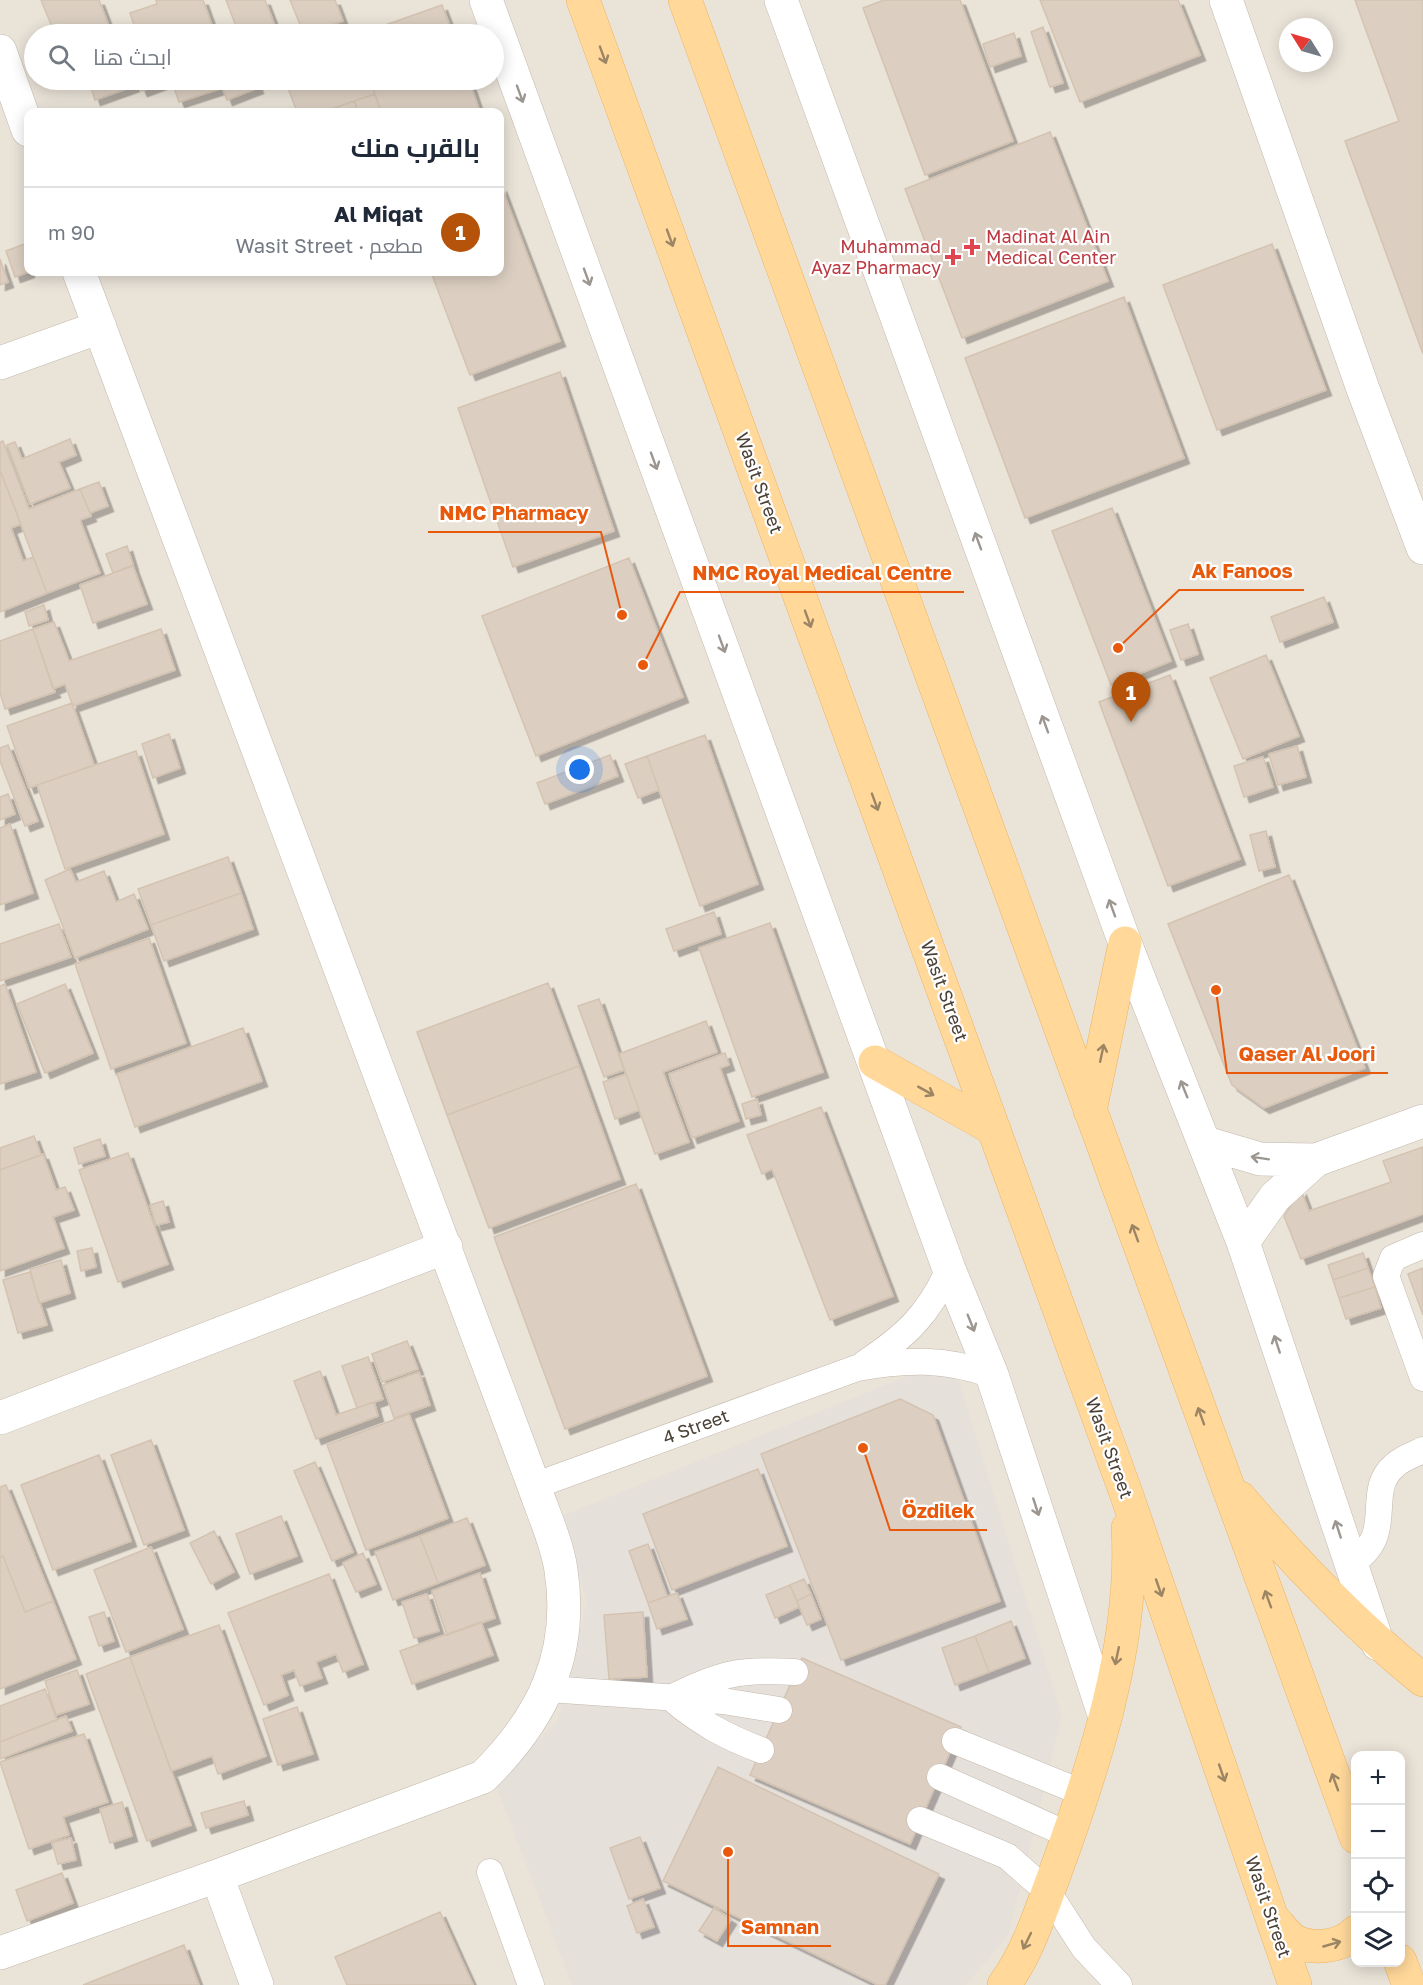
<!DOCTYPE html>
<html lang="ar">
<head>
<meta charset="utf-8">
<style>
  :root { --surface:#fff; --page:#f6f6f7; --text:#1f2937; --muted:#747a83; --line:#e0e1e3; --accent:#b45309 }
  body { margin:0; font-family:"Golos Text",Cairo,sans-serif; background:var(--page); color:var(--text); direction:rtl }
  .controls { position:absolute; right:18px; bottom:18px; display:grid; overflow:hidden; border-radius:12px; box-shadow:0 3px 15px #0003 }
  .controls button { width:54px; height:54px; display:grid; place-items:center; padding:0; border:0; border-bottom:2px solid var(--line); background:var(--surface); color:var(--text); font:30px sans-serif }
  .compass { position:absolute; left:1279px; top:18px; width:54px; height:54px; border-radius:50%; background:var(--surface); box-shadow:0 3px 15px #0003; rotate:307deg }
  .you { position:absolute; left:580px; top:770px; width:21px; height:21px; margin:-15px; border:4px solid #fff; border-radius:50%; background:#1a73e8; box-shadow:0 0 0 9px #1a73e833 }
  .badge { display:grid; place-items:center; width:39px; height:39px; border-radius:50%; background:var(--accent); color:#fff; font-size:20px; font-weight:700 }
  .pin { position:absolute; translate:-50% -50px; filter:drop-shadow(0 2px 3px #0008) }
  .pin::after { content:''; position:absolute; top:32px; width:21px; height:18px; background:inherit; clip-path:polygon(0 0,100% 0,50% 100%) }
  .list { margin:0; padding:0; list-style:none }
  h2 { display:flex; justify-content:space-between; align-items:center; height:78px; margin:0; padding:0 24px; font-size:26px }
  h2 small { font-size:20px; font-weight:400; color:var(--muted) }
  .list li { display:grid; grid-template-columns:39px 1fr auto; gap:18px; align-items:center; box-sizing:border-box; height:90px; padding:0 24px; border-top:2px solid var(--line) }
  .list b { display:block; font-size:22px; white-space:nowrap }
  .list p { margin:0; font-size:20px; white-space:nowrap; color:var(--muted) }
  .list em { font-size:20px; font-style:normal; color:var(--muted) }
  .icon { flex:none; width:33px; height:33px; fill:none; stroke:currentColor; stroke-width:2; stroke-linecap:round; stroke-linejoin:round }
  .map { position:relative; flex:none; width:1423px; height:1985px; overflow:hidden; direction:ltr }
  .search { position:absolute; background:var(--surface); box-shadow:0 3px 15px #0003; left:24px; top:24px; width:480px; height:66px; display:flex; align-items:center; gap:15px; box-sizing:border-box; padding:0 21px; border-radius:33px; color:var(--muted); font-size:22px }
  .panel { position:absolute; background:var(--surface); box-shadow:0 3px 15px #0003; left:24px; top:108px; width:480px; height:168px; border-radius:12px; direction:rtl }
  .map>svg:first-child { display:block }
</style>
</head>
<body>
<div class="map">
<svg width="1423" height="1985" viewBox="0 0 1423 1985">
  <defs>
    <filter id="shadow"><feDropShadow dx="5.5" dy="5.5" stdDeviation="0" flood-color="#0004"/></filter>
  </defs>
  <rect width="100%" height="100%" fill="#f6f1ea"/>
  <path fill="#eae3d8" fill-rule="evenodd" d="M0 0H1423V1985H0ZM1288 27H1324V63H1288ZM34 34H494V80H34ZM28 112H500V272H28ZM1356 1756H1400V1962H1356Z"/>
  <path fill="#e6e0db" d="M952 1358 1062 1716 1009 1934 966 1985H572L494 1780 557 1722 587 1601 562 1516Z"/>
  <path fill="#dccfc2" stroke="#d4c3b1" stroke-width="1.5" filter="url(#shadow)" d="M41 0H99L112 34H55Z
    M156 0H203L215 34H137L130 13 157 4Z
    M226 0H265L278 34H239Z
    M290 0H335L343 21 304 34Z
    M884 0H960L1013 141 925 175 863 8Z
    M1040 0H1178L1200 55 1080 102Z
    M1355 0H1423V354L1345 141 1399 121Z
    M442 5 453 34H360Z
    M1043 27 1063 83 1050 87 1031 32Z
    M1014 33 1021 56 990 67 983 44Z
    M104 80H131L134 86 95 100 90 85Z
    M137 80H159L161 84 142 91Z
    M188 80H215L219 89 179 102 173 85Z
    M225 80H255L258 88 227 100 220 82Z
    M285 80H370L375 94 323 112H297Z
    M370 80H469L480 112H381Z
    M375 94 381 112H358L354 101Z
    M354 101 358 112H323Z
    M1050 132 1108 281 962 338 905 189Z
    M501 186 560 341 470 375 431 272H500Z
    M27 243 29 272 15 277 6 251Z
    M1272 244 1326 390 1217 430 1163 285Z
    M0 259 8 282 0 285Z
    M1124 297 1184 458 1025 518 965 358Z
    M560 372 614 531 513 567 458 408Z
    M70 439 76 455 59 462 70 488 30 504 7 445 15 442 22 459Z
    M3 441 29 509 80 489 91 516 80 520 100 573 47 593 0 470V442Z
    M0 470 21 524 11 528 23 561 33 557 47 593 0 612Z
    M99 482 108 506 90 513 80 489Z
    M1112 508 1171 661 1111 685 1052 531Z
    M127 546 133 565 113 573 106 554Z
    M629 558 683 697 536 756 482 616Z
    M133 566 147 604 93 623 80 585Z
    M1324 597 1333 622 1280 642 1271 617Z
    M44 605 48 620 29 626 25 612Z
    M54 622 69 661 161 629 175 670 73 706 65 684 53 689 33 629Z
    M1188 624 1198 654 1181 660 1170 630Z
    M33 629 55 692 5 709 0 693V641Z
    M1266 655 1299 736 1243 759 1210 678Z
    M1170 675 1240 859 1168 886 1099 702Z
    M72 703 94 765 29 788 7 726Z
    M169 734 180 768 153 778 142 744Z
    M705 735 758 884 700 906 647 756Z
    M8 745 38 821 25 826 0 761V748Z
    M1297 746 1306 777 1278 785 1269 754Z
    M136 751 164 834 65 869 37 785Z
    M610 755 618 776 545 804 537 783Z
    M647 756 659 790 638 798 625 764Z
    M1263 757 1273 787 1244 797 1234 766Z
    M8 794 15 814 0 820V797Z
    M10 824 33 893 0 905V828Z
    M1266 831 1275 867 1259 871 1250 835Z
    M228 857 241 893 151 925 138 889Z
    M70 869 76 882 104 871 116 902 134 894 148 929 75 958 45 880Z
    M1289 875 1365 1068 1264 1108 1232 1085 1168 924Z
    M241 893 253 929 164 961 151 925Z
    M714 912 721 934 674 951 666 929Z
    M770 923 823 1072 752 1097 699 948Z
    M59 924 71 957 0 981V944Z
    M149 938 186 1043 111 1069 75 964Z
    M548 983 579 1066 447 1115 417 1032Z
    M5 984 36 1072 0 1084V986Z
    M65 984 93 1053 45 1073 17 1004Z
    M599 999 624 1070 604 1077 578 1006Z
    M706 1021 717 1052 663 1072 689 1142 655 1154 619 1054Z
    M243 1028 262 1081 135 1127 117 1074Z
    M725 1053 729 1065 720 1068 739 1121 692 1138 669 1074Z
    M579 1066 620 1179 489 1228 447 1115Z
    M626 1074 639 1110 615 1119 603 1082Z
    M757 1099 761 1115 746 1119 742 1104Z
    M821 1107 893 1296 830 1320 772 1169 762 1174 747 1135Z
    M34 1136 41 1155 0 1170V1148Z
    M100 1139 105 1156 79 1164 74 1148Z
    M1423 1147V1214L1301 1259 1284 1216 1301 1190 1309 1211 1391 1182 1383 1161Z
    M128 1153 168 1264 118 1282 79 1170Z
    M43 1154 56 1190 65 1187 74 1210 53 1217 64 1248 0 1271V1170Z
    M636 1184 707 1376 565 1429 494 1237Z
    M163 1201 169 1222 156 1225 150 1205Z
    M92 1248 96 1267 81 1271 77 1251Z
    M1363 1253 1368 1268 1333 1280 1328 1265Z
    M61 1260 70 1293 39 1303 30 1269Z
    M1368 1268 1375 1287 1339 1298 1333 1280Z
    M1423 1268V1315L1408 1274Z
    M30 1272 47 1325 18 1333 3 1280Z
    M1375 1287 1381 1308 1346 1319 1339 1298Z
    M407 1341 418 1369 382 1382 372 1354Z
    M368 1357 383 1399 357 1408 342 1366Z
    M320 1371 336 1415 374 1402 378 1416 316 1439 294 1381Z
    M419 1372 430 1405 394 1418 383 1385Z
    M900 1399 933 1415 1000 1601 841 1660 761 1454Z
    M409 1414 448 1518 366 1550 327 1445Z
    M151 1440 184 1530 144 1545 111 1455Z
    M99 1455 131 1541 53 1570 21 1485Z
    M315 1462 353 1552 332 1561 294 1471Z
    M758 1469 787 1546 672 1590 643 1514Z
    M6 1485 53 1601 25 1612 3 1556 0 1558V1487Z
    M281 1516 297 1556 250 1574 236 1534Z
    M467 1518 485 1565 438 1583 420 1536Z
    M214 1531 234 1572 211 1584 190 1543Z
    M420 1536 438 1583 393 1600 375 1552Z
    M648 1544 667 1596 648 1603 629 1551Z
    M151 1547 183 1629 126 1652 94 1570Z
    M363 1553 376 1584 356 1592 343 1563Z
    M3 1556 25 1612 53 1601 76 1659 0 1689V1558Z
    M480 1573 495 1618 447 1635 432 1591Z
    M329 1574 363 1664 343 1672 336 1654 316 1662 322 1678 300 1686 294 1670 281 1675 288 1695 264 1705 228 1613Z
    M804 1579 811 1594 797 1601 790 1585Z
    M790 1585 799 1607 775 1618 766 1595Z
    M677 1593 687 1619 657 1629 648 1603Z
    M427 1594 439 1631 414 1638 402 1602Z
    M811 1594 821 1619 807 1625 797 1601Z
    M104 1612 114 1641 99 1646 89 1617Z
    M643 1612 647 1677 609 1679 604 1615Z
    M1011 1621 1025 1658 989 1672 975 1636Z
    M481 1622 493 1655 412 1684 400 1651Z
    M219 1625 266 1756 218 1774 212 1756 171 1771 130 1657Z
    M975 1636 989 1672 955 1685 942 1648Z
    M130 1657 191 1825 147 1841 86 1674Z
    M802 1658 961 1727 910 1844 750 1775Z
    M77 1670 89 1704 56 1715 45 1681Z
    M45 1689 57 1720 0 1742V1706Z
    M297 1707 313 1754 278 1765 263 1719Z
    M66 1716 72 1731 0 1759V1742Z
    M84 1734 108 1802 63 1817 69 1835 29 1849 0 1762Z
    M718 1767 939 1874 885 1985H878L663 1881Z
    M244 1801 248 1815 206 1828 201 1813Z
    M122 1802 132 1836 110 1843 100 1809Z
    M640 1837 660 1888 629 1899 610 1848Z
    M71 1838 76 1860 58 1864 52 1843Z
    M62 1873 73 1903 27 1921 16 1890Z
    M643 1899 654 1927 637 1933 627 1906Z
    M714 1908 731 1919 717 1941 699 1931Z
    M440 1912 473 1985H347L335 1957Z
    M184 1945 199 1985H83Z"/>
  <g fill="none" stroke-linecap="round" stroke-linejoin="round">
    <defs>
      <path id="service" d="M1423 1245 1393 1258 1386 1276 1423 1378
        M865 1363C906 1336 929 1314 949 1269
        M534 1486 857 1368C905 1359 946 1358 992 1375
        M1349 1564C1399 1536 1363 1493 1394 1466 1402 1458 1413 1455 1423 1450
        M548 1689 723 1701 779 1710
        M955 1741 1083 1793
        M761 1750C726 1737 699 1722 671 1698 721 1673 739 1669 795 1672
        M940 1777 1069 1835
        M920 1820 1007 1856 1048 1892 1084 1948 1119 1985
        M490 1872 531 1985"/>
      <path id="minor" d="M486 0 949 1269 992 1375 1105 1717
        M781 0 1125 943 1243 1242 1378 1644
        M1226 0 1363 389 1423 548
        M0 51 28 130
        M0 363 100 327
        M1206 1143 1260 1159 1316 1160 1423 1121
        M1243 1242 1275 1197 1316 1160
        M0 1418 446 1247
        M217 1876 257 1985
        M0 1953 217 1876 483 1777C542 1719 574 1655 561 1570 557 1542 543 1513 534 1486L79 272"/>
      <path id="primary" d="M583 0 1126 1493 1295 1985
        M685 0 1356 1837
        M875 1062 994 1129
        M1090 1111 1125 943
        M1240 1498C1297 1565 1355 1625 1423 1680
        M1273 1919C1279 1925 1286 1935 1293 1940 1312 1951 1341 1947 1356 1932
        M1400 1961 1409 1985
        M1004 1985C1028 1953 1041 1910 1055 1873 1094 1767 1135 1642 1128 1528"/>
    </defs>
    <use href="#service" stroke="#c3b8ac" stroke-width="27"/>
    <use href="#minor" stroke="#c3b8ac" stroke-width="34"/>
    <use href="#primary" stroke="#edb461" stroke-width="34"/>
    <use href="#service" stroke="#fff" stroke-width="26"/>
    <use href="#minor" stroke="#fff" stroke-width="33"/>
    <use href="#primary" stroke="#ffd89a" stroke-width="33"/>
  </g>
  <defs><path id="oneway-shaft" d="M-6 0H5M1.5-3L5.5 0L1.5 3" fill="none" stroke-width="1.6" stroke-linecap="round" stroke-linejoin="round" transform="scale(1.5)"/></defs>
  <g stroke="#9c8564">
    <use href="#oneway-shaft" transform="translate(603 55) rotate(70)"/>
    <use href="#oneway-shaft" transform="translate(670 238) rotate(70)"/>
    <use href="#oneway-shaft" transform="translate(808 619) rotate(70)"/>
    <use href="#oneway-shaft" transform="translate(875 802) rotate(70)"/>
    <use href="#oneway-shaft" transform="translate(1102 1053) rotate(-78)"/>
    <use href="#oneway-shaft" transform="translate(926 1091) rotate(29)"/>
    <use href="#oneway-shaft" transform="translate(1135 1233) rotate(-110)"/>
    <use href="#oneway-shaft" transform="translate(1201 1416) rotate(-110)"/>
    <use href="#oneway-shaft" transform="translate(1159 1588) rotate(71)"/>
    <use href="#oneway-shaft" transform="translate(1268 1599) rotate(-110)"/>
    <use href="#oneway-shaft" transform="translate(1117 1656) rotate(102)"/>
    <use href="#oneway-shaft" transform="translate(1222 1773) rotate(71)"/>
    <use href="#oneway-shaft" transform="translate(1335 1782) rotate(-110)"/>
    <use href="#oneway-shaft" transform="translate(1027 1941) rotate(116)"/>
    <use href="#oneway-shaft" transform="translate(1332 1944) rotate(-16)"/>
  </g>
  <g stroke="#9c9691">
    <use href="#oneway-shaft" transform="translate(520 94) rotate(70)"/>
    <use href="#oneway-shaft" transform="translate(587 277) rotate(70)"/>
    <use href="#oneway-shaft" transform="translate(654 461) rotate(70)"/>
    <use href="#oneway-shaft" transform="translate(978 541) rotate(-110)"/>
    <use href="#oneway-shaft" transform="translate(722 644) rotate(70)"/>
    <use href="#oneway-shaft" transform="translate(1045 724) rotate(-110)"/>
    <use href="#oneway-shaft" transform="translate(1112 908) rotate(-110)"/>
    <use href="#oneway-shaft" transform="translate(1184 1089) rotate(-112)"/>
    <use href="#oneway-shaft" transform="translate(1260 1158) rotate(-171)"/>
    <use href="#oneway-shaft" transform="translate(971 1323) rotate(68)"/>
    <use href="#oneway-shaft" transform="translate(1277 1344) rotate(-108)"/>
    <use href="#oneway-shaft" transform="translate(1036 1507) rotate(72)"/>
    <use href="#oneway-shaft" transform="translate(1338 1529) rotate(-108)"/>
  </g>
  <g fill="#e0444e" stroke="#fff" stroke-width="2">
    <path d="M969 238h6v6h6v6h-6v6h-6v-6h-6v-6h6z"/>
    <path d="M950 248h6v6h6v6h-6v6h-6v-6h-6v-6h6z"/>
  </g>
  <g text-anchor="middle" stroke-width="4.5" stroke-linejoin="round" paint-order="stroke">
    <g font-size="18" fill="#be3a42" stroke="#fff" text-anchor="start">
      <text x="986" y="243">Madinat Al Ain<tspan x="986" dy="21">Medical Center</tspan></text>
      <text x="941" y="253" text-anchor="end">Muhammad<tspan x="941" dy="21">Ayaz Pharmacy</tspan></text>
    </g>
    <g font-size="18" fill="#4b4137" stroke="#fff">
      <text transform="translate(759 483) rotate(70)" y="6">Wasit Street</text>
      <text transform="translate(944 991) rotate(70)" y="6">Wasit Street</text>
      <text transform="translate(696 1427) rotate(-20)" y="6">4 Street</text>
      <text transform="translate(1109 1448) rotate(70)" y="6">Wasit Street</text>
      <text transform="translate(1268 1907) rotate(71)" y="6">Wasit Street</text>
    </g>
  </g>
  <path fill="none" stroke="#e8590c" stroke-width="2" d="M622 615L601 532H428M1118 648L1179 590H1304M643 665L680 592H964M1216 990L1227 1073H1388M863 1448L890 1530H987M728 1852L728 1946H831"/>
  <g fill="#e8590c" stroke="#fff" stroke-width="2">
    <circle cx="622" cy="615" r="6"/>
    <circle cx="1118" cy="648" r="6"/>
    <circle cx="643" cy="665" r="6"/>
    <circle cx="1216" cy="990" r="6"/>
    <circle cx="863" cy="1448" r="6"/>
    <circle cx="728" cy="1852" r="6"/>
  </g>
  <g font-size="20" text-anchor="middle" font-weight="bold" fill="#e8590c" stroke="#fff" stroke-width="4.5" stroke-linejoin="round" paint-order="stroke">
    <text x="514" y="520">NMC Pharmacy</text>
    <text x="1242" y="578">Ak Fanoos</text>
    <text x="822" y="580">NMC Royal Medical Centre</text>
    <text x="1307" y="1061">Qaser Al Joori</text>
    <text x="938" y="1518">Özdilek</text>
    <text x="780" y="1934">Samnan</text>
  </g>
</svg>
<div class="controls">
<button>+</button>
<button>−</button>
<button><svg class="icon" aria-label="locate" viewBox="0 0 24 24"><circle cx="12" cy="12" r="6"/><path d="M12 2v4M12 18v4M2 12h4M18 12h4"/></svg></button>
<button><svg class="icon" aria-label="layers" viewBox="0 0 24 24"><path d="M12 4l9 5-9 5-9-5zM3 14l9 5 9-5"/></svg></button>
</div>
<svg class="compass" viewBox="-18 -18 36 36"><path d="M0-13l5 13h-10z" fill="#e53935"/><path d="M0 13l5-13h-10z" fill="#747a83"/></svg>
<div class="you"></div>
<div class="pin badge" style="left:1131px;top:722px">1</div>
<div class="search"><svg class="icon" aria-label="search" viewBox="0 0 24 24"><circle cx="10" cy="10" r="6"/><path d="M15 15l6 6"/></svg>ابحث هنا</div>
<section class="panel">
<h2>بالقرب منك<small></small></h2>
<ul class="list">
<li><span class="badge">1</span><div><b>Al Miqat</b><p>مطعم · Wasit Street</p></div><em>90 m</em></li>
</ul>
</section>
</div>
</body>
</html>
